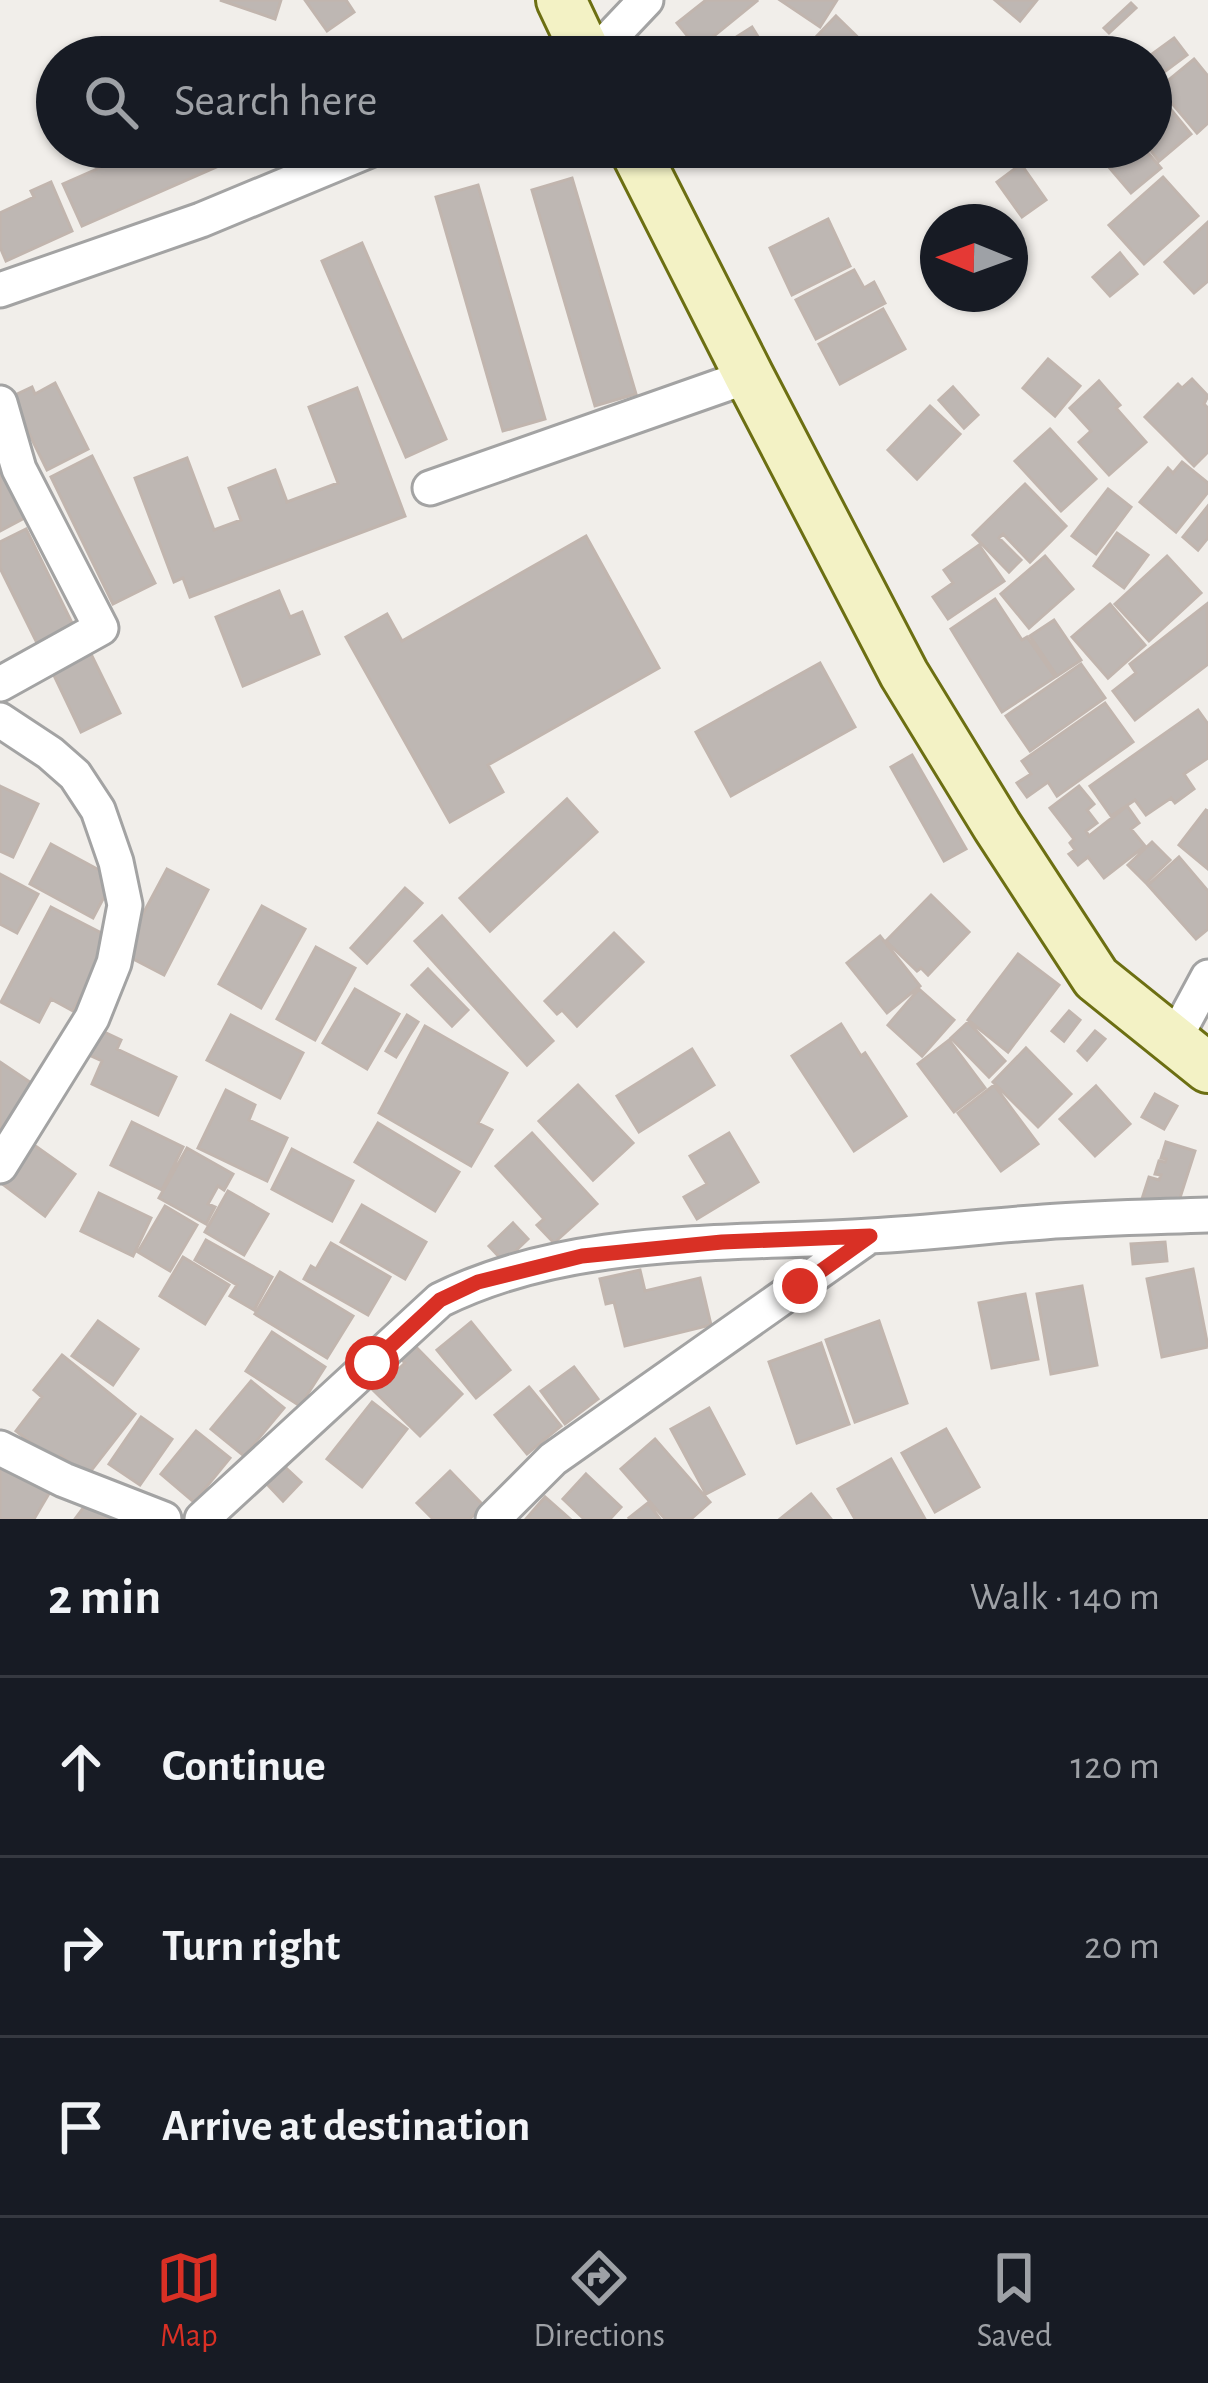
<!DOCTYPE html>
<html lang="en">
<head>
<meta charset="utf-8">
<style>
  :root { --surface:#171b24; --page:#242831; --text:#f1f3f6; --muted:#9ea1a6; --line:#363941; --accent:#d93025 }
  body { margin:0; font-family:"Alegreya Sans",sans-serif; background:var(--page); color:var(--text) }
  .compass { position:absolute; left:920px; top:204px; width:108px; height:108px; border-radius:50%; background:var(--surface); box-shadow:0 3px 9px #0004; rotate:271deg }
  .stop { position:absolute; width:36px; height:36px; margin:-27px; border:9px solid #d93025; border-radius:50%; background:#fff }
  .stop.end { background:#d93025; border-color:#fff; box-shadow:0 3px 12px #0008 }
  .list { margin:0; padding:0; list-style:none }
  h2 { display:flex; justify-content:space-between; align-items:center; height:156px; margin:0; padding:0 48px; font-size:51px }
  h2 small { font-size:39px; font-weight:400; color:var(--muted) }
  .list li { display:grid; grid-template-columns:78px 1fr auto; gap:36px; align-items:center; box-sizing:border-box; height:180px; padding:0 48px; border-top:3px solid var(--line) }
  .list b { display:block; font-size:45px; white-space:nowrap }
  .list em { font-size:39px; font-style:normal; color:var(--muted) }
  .icon { flex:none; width:66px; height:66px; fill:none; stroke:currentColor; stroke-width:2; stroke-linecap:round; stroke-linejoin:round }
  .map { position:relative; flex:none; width:1208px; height:1519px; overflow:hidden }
  .search { position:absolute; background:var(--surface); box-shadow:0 3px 9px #0004; left:36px; right:36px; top:36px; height:132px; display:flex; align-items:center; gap:30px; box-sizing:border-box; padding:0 42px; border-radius:66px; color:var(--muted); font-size:45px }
  .sheet { height:696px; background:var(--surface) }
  nav { display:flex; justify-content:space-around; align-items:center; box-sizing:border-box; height:168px; border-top:3px solid var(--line); background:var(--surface); font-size:33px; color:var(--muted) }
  nav a { display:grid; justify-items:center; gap:6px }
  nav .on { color:var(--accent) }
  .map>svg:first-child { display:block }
</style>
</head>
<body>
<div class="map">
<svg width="1208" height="1519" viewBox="0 0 1208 1519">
  <rect width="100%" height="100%" fill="#f1eeea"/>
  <path fill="#beb7b3" stroke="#c1b5ae" stroke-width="3" d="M220 0H281L275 19Z
    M305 0H346L354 12 327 31Z
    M706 0H756L757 1 698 49 677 23Z
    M780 0H837L820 27Z
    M995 0H1037L1020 21Z
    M1131 3 1136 8 1109 33 1104 28Z
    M836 16 878 57H797Z
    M752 27 770 56 709 57 708 55Z
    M1174 38 1187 55 1152 81 1151 57H1148Z
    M1194 59 1208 76V123L1197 133 1159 88Z
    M1155 90 1191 134 1159 161 1148 147H1151V93Z
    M147 147H254L255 150 82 226 63 184Z
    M718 147H752L732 163Z
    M1128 147H1143L1161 168 1131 193 1107 165Z
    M1021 164 1046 200 1022 217 997 182Z
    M1163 177 1198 216 1144 264 1109 225Z
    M572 178 636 394 595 406 532 190Z
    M51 182 72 231 6 261 0 247V213L34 197 31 191Z
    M478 185 545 419 503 431 436 197Z
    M828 219 850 266 792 295 770 248Z
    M1208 222V281L1194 293 1165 262Z
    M362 243 446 439 406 457 322 261Z
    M1120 253 1137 274 1110 296 1093 277Z
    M854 270 864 288 874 282 885 303 816 339 796 300Z
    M950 294H987V295L975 302 973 299 959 308Z
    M883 309 905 349 840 384 819 344Z
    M1048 359 1080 386 1055 416 1023 388Z
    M1192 379 1208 396 1204 404 1208 408V452L1194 466 1145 417 1178 384 1182 388Z
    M1099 381 1120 405 1116 408 1146 442 1109 475 1079 442 1091 431 1070 408Z
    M55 383 88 449 47 470 11 397 32 387 35 394Z
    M953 387 978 415 964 428 939 400Z
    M357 388 405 516 190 597 183 578 174 582 135 478 187 458 214 530 241 520 229 488 275 470 287 502 338 483 309 407Z
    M930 406 960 434 917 479 888 450Z
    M1050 429 1096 479 1061 511 1015 461Z
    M92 456 155 583 113 604 51 477Z
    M0 461 28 516 0 531Z
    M1182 462 1208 483V492L1176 532 1140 502 1168 468 1173 473Z
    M1025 484 1066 526 1030 562 1003 534 999 538 1021 560 1009 572 973 535Z
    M1108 489 1131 507 1096 554 1072 536Z
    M1208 506V538L1198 550 1183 537Z
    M26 529 74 627 38 645 0 568V542Z
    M1117 533 1148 555 1124 588 1094 566Z
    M586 536 659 668 488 765 503 792 450 822 346 637 387 614 402 641Z
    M979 545 1004 581 948 619 933 597 953 583 944 570Z
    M1045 556 1073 589 1029 628 1001 594Z
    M1167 556 1201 593 1149 641 1115 604Z
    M279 591 290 617 302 612 319 654 243 686 216 617Z
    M995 599 1022 640 1027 637 1055 677 1002 712 951 629Z
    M1110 604 1145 645 1108 678 1072 637Z
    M1207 604 1208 664 1135 720 1113 691 1136 673 1130 664Z
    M1054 620 1081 660 1057 676 1030 636Z
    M87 646 120 713 81 732 49 665Z
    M820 663 855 727 731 796 696 732Z
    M1081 664 1105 698 1030 751 1006 716Z
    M1105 703 1133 742 1057 796 1048 782 1027 797 1017 783 1031 774 1022 761Z
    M1198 710 1208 724V758L1184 774 1194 789 1175 803 1171 798 1146 815 1135 800 1111 816 1090 786Z
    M912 755 966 849 944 861 891 767Z
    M0 786 38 804 13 857 0 851Z
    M1079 786 1094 804 1087 810 1097 823 1086 831 1089 836 1127 806 1139 823 1131 829 1145 846 1104 878 1088 857 1078 865 1069 854 1075 850 1070 843 1074 839 1050 808Z
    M567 799 597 832 490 931 460 898Z
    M1206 810 1208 811V869L1179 845Z
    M1152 842 1170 860 1146 883 1128 865Z
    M51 844 114 878 93 918 30 884Z
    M1179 857 1208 891V929L1196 939 1148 885Z
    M167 869 208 890 164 975 122 953Z
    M0 874 38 894 17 933 0 924Z
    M405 888 422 903 367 963 351 948Z
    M931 895 969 932 928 975 921 968 917 971 886 941Z
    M262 906 305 929 261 1008 219 984Z
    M51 907 111 938 73 1011 51 999 39 1022 1 1002Z
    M442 916 553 1041 527 1065 415 941Z
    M614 933 643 962 577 1026 562 1010 557 1014 545 1001Z
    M880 936 920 986 887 1013 847 963Z
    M316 947 355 968 315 1040 277 1019Z
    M1018 954 1059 985 1008 1052 968 1020Z
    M428 969 468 1010 452 1026 412 985Z
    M355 989 399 1014 367 1069 323 1043Z
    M919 989 954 1020 922 1056 888 1025Z
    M1069 1011 1080 1020 1064 1041 1052 1031Z
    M231 1015 303 1053 280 1098 207 1060Z
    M407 1015 418 1022 396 1057 386 1051Z
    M968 1022 1005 1061 989 1077 951 1038Z
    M841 1024 861 1056 865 1053 906 1116 854 1151 792 1056Z
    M425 1026 507 1073 478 1123 492 1130 471 1166 379 1113Z
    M100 1030 121 1040 117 1049 176 1077 158 1115 92 1084 102 1061 89 1055Z
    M1095 1031 1105 1039 1087 1060 1078 1051Z
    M949 1040 985 1088 954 1112 918 1064Z
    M1026 1048 1071 1094 1038 1127 993 1082Z
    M692 1049 714 1085 639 1132 617 1096Z
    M0 1062 43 1091 0 1159Z
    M578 1085 633 1143 593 1180 539 1121Z
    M994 1085 1038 1144 1001 1171 958 1113Z
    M1096 1086 1130 1124 1095 1156 1060 1119Z
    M226 1090 255 1105 249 1120 287 1138 267 1181 198 1148Z
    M1155 1094 1177 1106 1164 1129 1142 1117Z
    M132 1122 183 1147 162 1190 111 1165Z
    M378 1123 459 1172 435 1211 355 1162Z
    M532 1133 597 1204 554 1243 537 1225 544 1219 496 1166Z
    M729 1133 758 1182 697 1219 684 1197 707 1184 690 1156Z
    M27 1140 75 1174 45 1216 0 1182V1177Z
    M1166 1142 1195 1151 1177 1207 1141 1202 1149 1177 1159 1180 1161 1175 1155 1174 1159 1161 1165 1162 1166 1159 1161 1158Z
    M187 1148 233 1174 224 1190 218 1186 208 1204 215 1207 206 1224 159 1198Z
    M292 1149 353 1181 332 1221 272 1189Z
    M228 1191 268 1214 244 1255 205 1232Z
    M99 1193 151 1218 133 1256 81 1231Z
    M362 1205 426 1242 405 1279 341 1242Z
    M165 1206 197 1225 170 1271 138 1252Z
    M513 1223 528 1239 504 1262 489 1246Z
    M206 1240 272 1277 254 1310 230 1296 237 1285 195 1260Z
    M1165 1242 1167 1261 1133 1264 1131 1244Z
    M331 1243 390 1277 368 1315 304 1279 311 1266 316 1269Z
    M183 1257 229 1285 205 1324 160 1296Z
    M1193 1269 1208 1347 1162 1357 1147 1279Z
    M640 1270 645 1291 700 1278 711 1325 625 1346 614 1302 606 1304 600 1279Z
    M280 1272 353 1316 327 1358 255 1314Z
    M1082 1286 1097 1365 1051 1374 1037 1294Z
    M1025 1294 1038 1359 992 1368 979 1303Z
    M98 1321 138 1349 113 1385 72 1356Z
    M879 1321 907 1403 855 1422 826 1340Z
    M471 1322 510 1370 476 1398 437 1350Z
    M272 1332 325 1367 300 1406 246 1371Z
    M821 1343 849 1424 797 1443 769 1362Z
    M414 1345 462 1394 420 1436 371 1388 387 1372 391 1376 405 1363 400 1358Z
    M62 1355 135 1414 87 1476 61 1456 56 1463 16 1431 42 1397 34 1390Z
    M574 1367 598 1399 565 1424 541 1391Z
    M251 1381 284 1408 244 1456 211 1429Z
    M529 1387 561 1426 527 1454 495 1415Z
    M372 1402 407 1429 362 1487 327 1459Z
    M709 1408 744 1474 706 1494 671 1429Z
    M141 1417 172 1439 140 1485 109 1464Z
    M946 1429 979 1487 935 1512 902 1453Z
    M196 1431 230 1458 194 1502 161 1474Z
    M655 1439 710 1502 691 1519H665L621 1469Z
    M6 1456 54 1485 34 1519H0V1467Z
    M891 1459 925 1519H855L838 1489Z
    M285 1467 301 1482 283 1501 267 1484Z
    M450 1471 483 1505 470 1519H433L417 1503Z
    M586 1474 621 1507 610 1519H584L563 1499Z
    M811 1494 831 1519H780Z
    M545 1497 570 1519H526Z
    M89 1500 114 1519H75Z
    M648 1503 660 1519H630L629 1518Z"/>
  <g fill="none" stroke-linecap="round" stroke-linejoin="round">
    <defs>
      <path id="minor" d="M592 57 646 0
        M0 290 201 220 377 147
        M0 403 19 469 101 628 0 684
        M430 488 749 376
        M0 720 50 753 75 775 98 810 116 862 125 905 114 963 92 1018 0 1166
        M1173 1042 1208 977
        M0 1448 64 1480 164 1519
        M202 1519 440 1300C571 1235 727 1245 870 1236 928 1233 986 1226 1044 1222 1098 1218 1153 1217 1208 1215
        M493 1519 553 1459 868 1237"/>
      <path id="secondary" d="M561 0 588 57
        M633 147 749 376 904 674 997 826 1096 978 1208 1068"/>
    </defs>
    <use href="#minor" stroke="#a3a3a3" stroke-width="39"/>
    <use href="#secondary" stroke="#6c6f12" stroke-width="54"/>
    <use href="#minor" stroke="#fff" stroke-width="33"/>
    <use href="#secondary" stroke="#f3f2c5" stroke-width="48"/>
  </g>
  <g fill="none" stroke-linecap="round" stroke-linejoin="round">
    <path stroke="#d93025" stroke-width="15" d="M372 1363 440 1300 478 1282 582 1256 722 1242 870 1236 800 1286"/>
  </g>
</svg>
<svg class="compass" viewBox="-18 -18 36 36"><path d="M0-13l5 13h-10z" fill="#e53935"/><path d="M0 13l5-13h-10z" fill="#9ea1a6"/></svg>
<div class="stop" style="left:372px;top:1363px"></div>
<div class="stop end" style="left:800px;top:1286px"></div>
<div class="search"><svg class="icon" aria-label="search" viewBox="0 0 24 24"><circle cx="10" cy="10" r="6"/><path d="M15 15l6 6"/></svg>Search here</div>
</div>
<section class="sheet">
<h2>2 min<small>Walk · 140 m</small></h2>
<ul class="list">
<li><svg class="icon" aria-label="ahead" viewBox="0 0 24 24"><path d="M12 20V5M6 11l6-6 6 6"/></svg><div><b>Continue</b></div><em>120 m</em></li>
<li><svg class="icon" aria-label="right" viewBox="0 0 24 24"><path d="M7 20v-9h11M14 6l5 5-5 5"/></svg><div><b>Turn right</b></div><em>20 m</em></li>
<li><svg class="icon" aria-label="arrive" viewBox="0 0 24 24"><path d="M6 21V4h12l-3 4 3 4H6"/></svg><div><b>Arrive at destination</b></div></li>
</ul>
</section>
<nav>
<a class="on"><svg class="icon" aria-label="map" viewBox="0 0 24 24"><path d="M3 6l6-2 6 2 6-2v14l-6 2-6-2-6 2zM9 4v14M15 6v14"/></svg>Map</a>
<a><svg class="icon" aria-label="directions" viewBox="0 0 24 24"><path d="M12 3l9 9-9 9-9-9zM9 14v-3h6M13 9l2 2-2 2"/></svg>Directions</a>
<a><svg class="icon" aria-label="saved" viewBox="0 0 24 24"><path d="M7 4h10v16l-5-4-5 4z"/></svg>Saved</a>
</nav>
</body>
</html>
